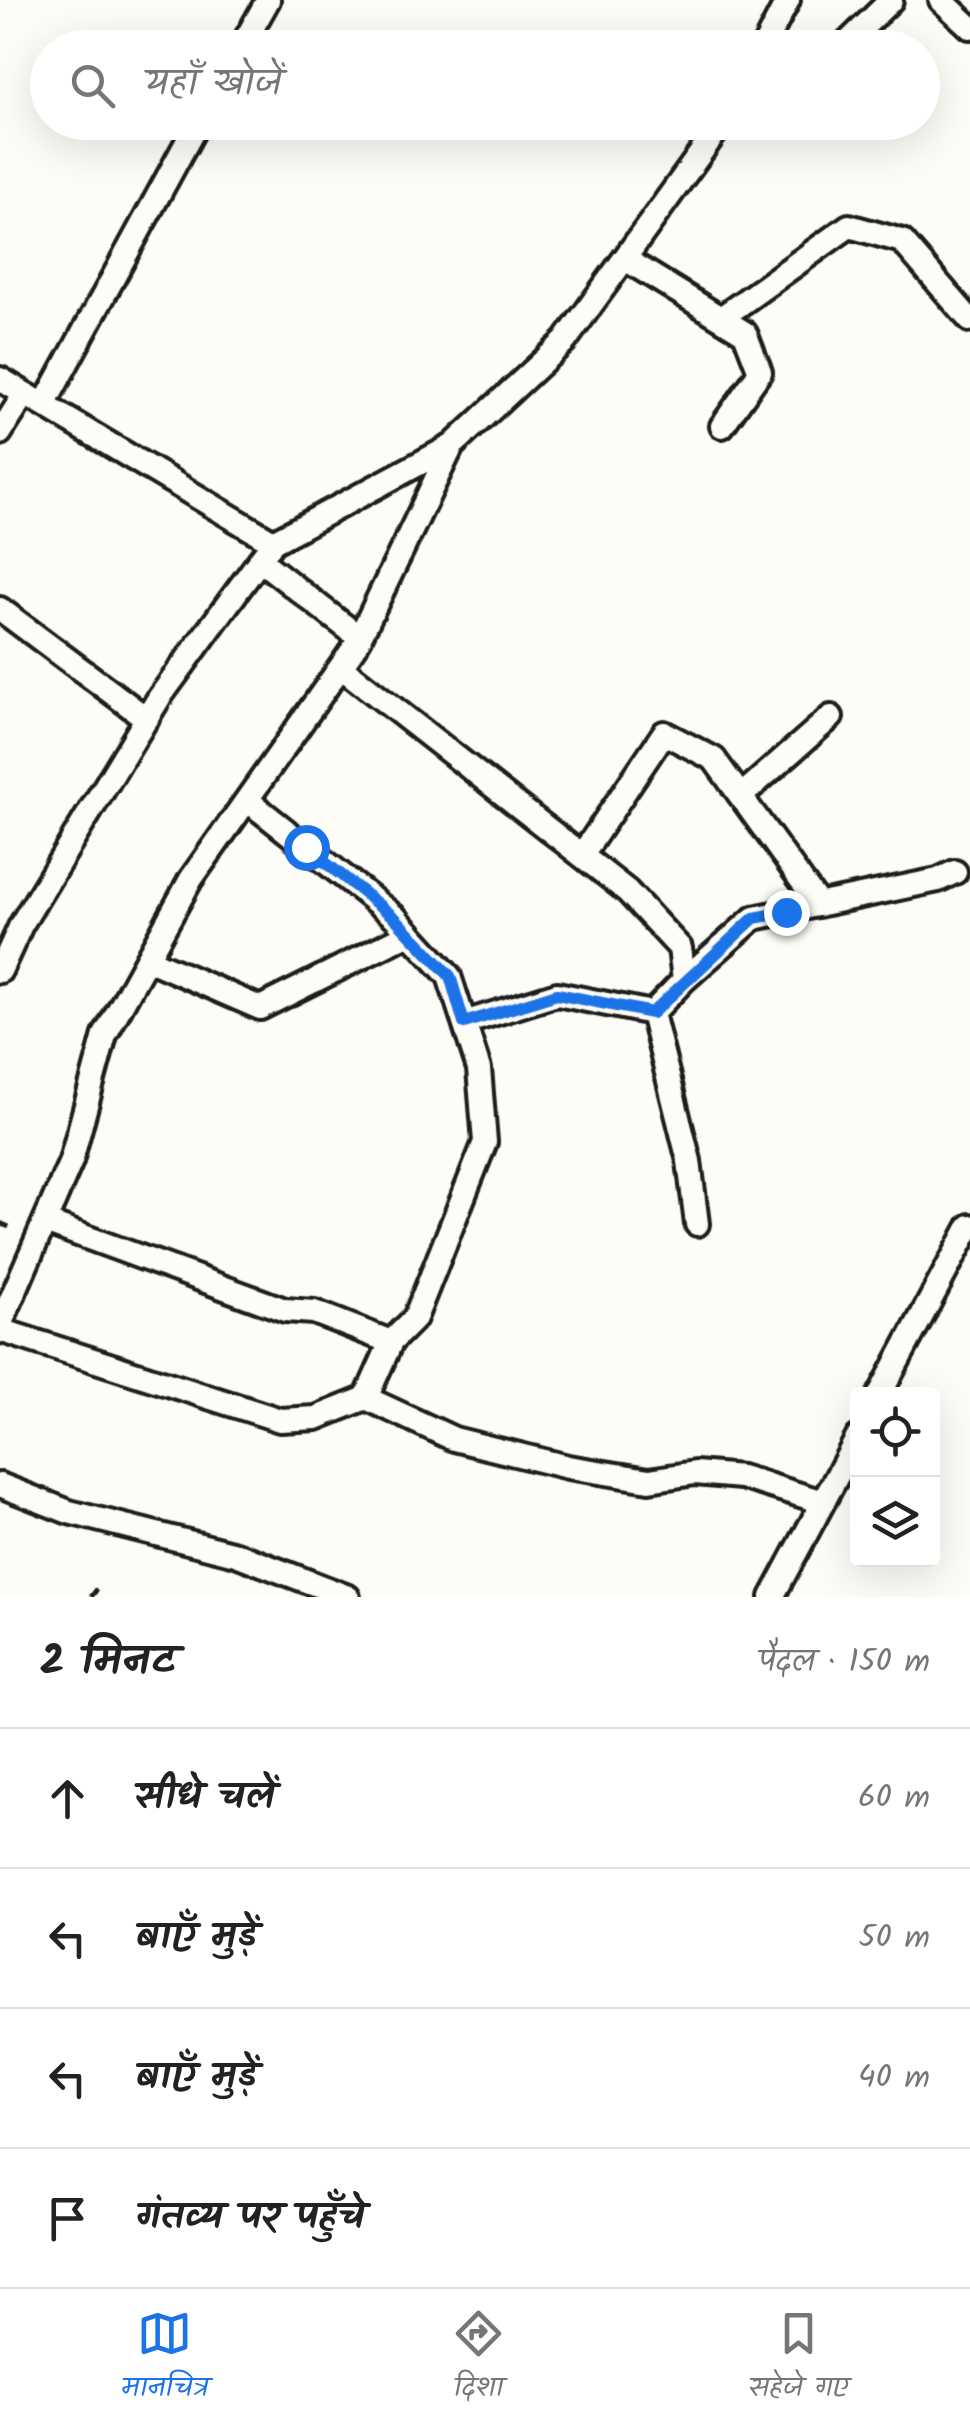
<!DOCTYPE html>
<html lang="hi">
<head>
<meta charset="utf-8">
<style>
  :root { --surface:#fff; --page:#f6f6f6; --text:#222; --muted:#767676; --line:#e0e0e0; --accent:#1a73e8 }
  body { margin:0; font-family:Kalam,"Playpen Sans Deva",sans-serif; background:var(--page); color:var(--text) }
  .controls { position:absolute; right:30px; bottom:30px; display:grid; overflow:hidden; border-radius:10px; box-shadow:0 10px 40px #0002 }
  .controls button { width:90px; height:90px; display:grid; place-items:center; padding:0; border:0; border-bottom:2px solid var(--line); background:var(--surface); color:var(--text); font:50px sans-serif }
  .stop { position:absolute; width:30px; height:30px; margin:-22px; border:8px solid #1a73e8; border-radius:50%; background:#fff }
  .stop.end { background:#1a73e8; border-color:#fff; box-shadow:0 2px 10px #0008 }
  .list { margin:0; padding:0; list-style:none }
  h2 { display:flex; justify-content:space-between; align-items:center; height:130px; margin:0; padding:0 40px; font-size:42px }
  h2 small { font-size:32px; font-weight:400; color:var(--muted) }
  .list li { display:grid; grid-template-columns:65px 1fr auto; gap:30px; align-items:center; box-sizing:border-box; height:140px; padding:0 40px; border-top:2px solid var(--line) }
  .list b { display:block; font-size:38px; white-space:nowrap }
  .list em { font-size:32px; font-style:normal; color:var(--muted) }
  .icon { flex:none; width:55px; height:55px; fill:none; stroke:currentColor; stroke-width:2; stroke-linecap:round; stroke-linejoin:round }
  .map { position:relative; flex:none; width:970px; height:1597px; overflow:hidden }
  .search { position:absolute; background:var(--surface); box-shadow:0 10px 40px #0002; left:30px; right:30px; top:30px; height:110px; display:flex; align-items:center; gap:25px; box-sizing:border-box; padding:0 35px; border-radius:55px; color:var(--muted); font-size:38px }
  .sheet { height:690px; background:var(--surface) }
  nav { display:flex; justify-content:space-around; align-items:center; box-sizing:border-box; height:140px; border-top:2px solid var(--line); background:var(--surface); font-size:28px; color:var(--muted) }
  nav a { display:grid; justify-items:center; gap:5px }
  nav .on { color:var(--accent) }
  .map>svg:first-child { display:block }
</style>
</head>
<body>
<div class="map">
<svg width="970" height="1597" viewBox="0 0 970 1597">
  <rect width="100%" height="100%" fill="#fdfcf7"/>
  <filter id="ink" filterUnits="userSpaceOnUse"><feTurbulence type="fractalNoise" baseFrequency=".01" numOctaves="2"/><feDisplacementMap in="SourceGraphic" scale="20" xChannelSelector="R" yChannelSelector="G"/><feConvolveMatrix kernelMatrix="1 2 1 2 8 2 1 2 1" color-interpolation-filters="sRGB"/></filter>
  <g filter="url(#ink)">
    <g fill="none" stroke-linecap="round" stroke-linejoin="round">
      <defs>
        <path id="minor" d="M941 0 970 27
          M241 48 268 0
          M763 48 788 0
          M842 48 891 0
          M625 259 745 333 760 372 722 426
          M721 318 849 226 902 241 970 320
          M0 379 273 542 452 446 565 341 723 122
          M44 405 198 122
          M0 433 25 394
          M260 560 360 638
          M0 609 147 719
          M341 667 627 891 680 948 684 980 652 1013 557 994 464 1023
          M741 796 831 717
          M247 800 395 917 449 976 479 1069 485 1142 415 1318 391 1342
          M582 855 664 733 714 759 819 905
          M147 959 260 1008 410 933
          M0 971 21 925 159 698 273 542
          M684 980 754 918 938 880 955 872
          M652 1013 689 1161 697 1224
          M45 1222 285 1310 314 1312 391 1342 366 1398
          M0 1325 71 1161 105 1035 191 879 356 645 452 446
          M0 1330 280 1420 316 1418 366 1398 454 1439 568 1467 649 1480 695 1473 741 1477 823 1502
          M880 1394 970 1226
          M0 1485 69 1512 236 1554 348 1597
          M772 1597 858 1437"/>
      </defs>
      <use href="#minor" stroke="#1c1c1c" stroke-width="30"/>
      <path stroke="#1c1c1c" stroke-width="5" stroke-dasharray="10 8" stroke-linecap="butt" d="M0 1223 16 1230
        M91 1597 100 1585"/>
      <use href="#minor" stroke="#fdfcf7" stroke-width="22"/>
    </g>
  </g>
  <g fill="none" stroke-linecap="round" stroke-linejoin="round" filter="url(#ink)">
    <path stroke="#1a73e8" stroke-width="12" d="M306 847 395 918 450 976 464 1023 557 994 652 1013 754 918 786 912"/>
  </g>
</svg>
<div class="controls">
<button><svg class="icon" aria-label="locate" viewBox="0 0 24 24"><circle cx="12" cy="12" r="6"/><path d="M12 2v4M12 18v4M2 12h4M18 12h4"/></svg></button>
<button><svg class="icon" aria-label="layers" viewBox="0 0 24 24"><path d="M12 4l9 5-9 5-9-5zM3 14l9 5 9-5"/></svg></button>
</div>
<div class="stop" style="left:306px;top:847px"></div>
<div class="stop end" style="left:786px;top:912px"></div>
<div class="search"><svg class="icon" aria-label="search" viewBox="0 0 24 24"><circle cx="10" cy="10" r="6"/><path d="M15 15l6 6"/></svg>यहाँ खोजें</div>
</div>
<section class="sheet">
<h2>2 मिनट<small>पैदल · 150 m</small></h2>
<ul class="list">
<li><svg class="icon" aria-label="ahead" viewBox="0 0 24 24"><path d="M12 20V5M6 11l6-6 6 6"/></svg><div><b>सीधे चलें</b></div><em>60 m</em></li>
<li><svg class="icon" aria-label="left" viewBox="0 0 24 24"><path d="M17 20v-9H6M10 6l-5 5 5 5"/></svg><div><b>बाएँ मुड़ें</b></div><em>50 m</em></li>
<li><svg class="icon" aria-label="left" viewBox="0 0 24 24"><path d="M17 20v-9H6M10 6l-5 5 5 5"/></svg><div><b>बाएँ मुड़ें</b></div><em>40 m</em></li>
<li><svg class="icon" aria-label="arrive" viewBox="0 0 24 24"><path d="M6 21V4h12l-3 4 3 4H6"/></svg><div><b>गंतव्य पर पहुँचे</b></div></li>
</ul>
</section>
<nav>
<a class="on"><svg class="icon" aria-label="map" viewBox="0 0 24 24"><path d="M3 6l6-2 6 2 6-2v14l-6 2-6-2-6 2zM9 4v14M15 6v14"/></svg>मानचित्र</a>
<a><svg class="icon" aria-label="directions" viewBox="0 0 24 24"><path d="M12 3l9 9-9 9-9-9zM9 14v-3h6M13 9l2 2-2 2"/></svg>दिशा</a>
<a><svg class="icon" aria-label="saved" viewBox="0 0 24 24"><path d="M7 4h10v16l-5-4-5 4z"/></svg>सहेजे गए</a>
</nav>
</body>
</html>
